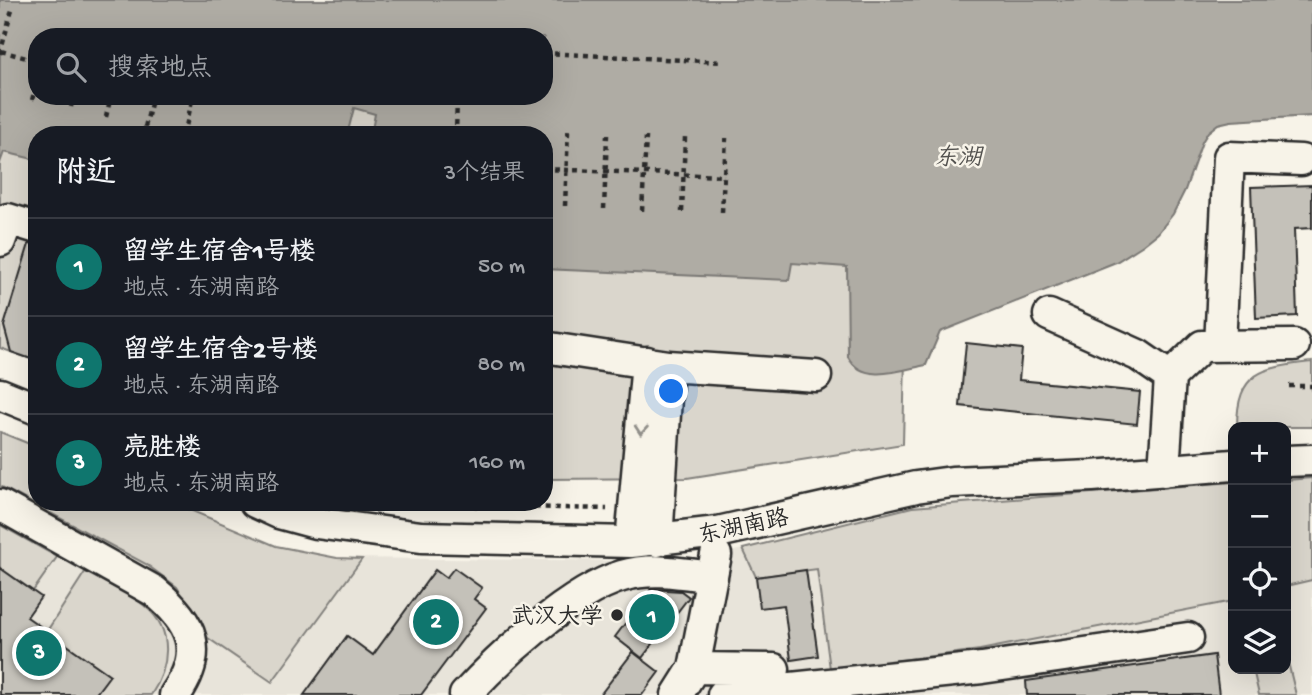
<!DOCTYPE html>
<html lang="zh">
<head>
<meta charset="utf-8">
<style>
  :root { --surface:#171b24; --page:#242831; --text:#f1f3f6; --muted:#9ea1a6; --line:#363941; --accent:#0f766e }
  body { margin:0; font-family:"Gochi Hand","LXGW WenKai TC",sans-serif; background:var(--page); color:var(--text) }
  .controls { position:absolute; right:21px; bottom:21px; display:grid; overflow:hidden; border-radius:14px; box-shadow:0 7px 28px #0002 }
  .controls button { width:63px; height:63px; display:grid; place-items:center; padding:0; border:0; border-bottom:2px solid var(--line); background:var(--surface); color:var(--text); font:35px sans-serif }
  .you { position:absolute; left:672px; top:392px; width:24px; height:24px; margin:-18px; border:5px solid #fff; border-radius:50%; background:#1a73e8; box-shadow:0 0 0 10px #1a73e833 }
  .badge { display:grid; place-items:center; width:46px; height:46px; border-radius:50%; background:var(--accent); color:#fff; font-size:23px; font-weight:700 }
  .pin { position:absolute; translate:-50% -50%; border:4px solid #fff; box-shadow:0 2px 7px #0006 }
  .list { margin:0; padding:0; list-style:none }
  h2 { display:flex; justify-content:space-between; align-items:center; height:91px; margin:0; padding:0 28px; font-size:30px }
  h2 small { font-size:23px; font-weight:400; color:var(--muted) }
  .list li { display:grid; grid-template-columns:46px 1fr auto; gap:21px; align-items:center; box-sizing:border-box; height:98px; padding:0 28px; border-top:2px solid var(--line) }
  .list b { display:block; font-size:26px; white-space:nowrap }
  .list p { margin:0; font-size:23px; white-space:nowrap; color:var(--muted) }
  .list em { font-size:23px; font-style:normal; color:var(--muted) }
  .icon { flex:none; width:38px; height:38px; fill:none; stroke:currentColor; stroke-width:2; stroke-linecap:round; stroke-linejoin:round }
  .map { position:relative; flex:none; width:1312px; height:695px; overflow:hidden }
  .search { position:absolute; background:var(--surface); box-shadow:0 7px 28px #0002; left:28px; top:28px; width:525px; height:77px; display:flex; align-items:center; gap:18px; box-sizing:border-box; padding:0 24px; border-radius:28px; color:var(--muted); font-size:26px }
  .panel { position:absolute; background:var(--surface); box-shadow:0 7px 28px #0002; left:28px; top:126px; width:525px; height:385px; border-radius:28px }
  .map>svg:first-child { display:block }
</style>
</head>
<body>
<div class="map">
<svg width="1312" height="695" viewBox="0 0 1312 695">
  <rect width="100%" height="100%" fill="#f7f3e8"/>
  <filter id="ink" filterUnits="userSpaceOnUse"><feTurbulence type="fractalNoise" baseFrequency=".0143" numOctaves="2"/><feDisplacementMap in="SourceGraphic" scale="14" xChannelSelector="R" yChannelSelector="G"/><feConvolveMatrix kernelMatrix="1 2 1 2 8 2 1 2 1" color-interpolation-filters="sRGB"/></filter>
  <g filter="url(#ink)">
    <path fill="#e8e4da" d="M0 432 37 447V502H171L276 546 337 558 646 561 716 555 743 549 912 507 1233 482V669H1286V480L1312 478V695H0Z"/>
    <path fill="#dad6cc" stroke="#82807c" stroke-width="2" fill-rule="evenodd" d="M0 0H697L912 53 903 444 687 478 544 479V135H37V361L0 348ZM37 37H544V96H37Z
      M1312 362V427H1237C1237 370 1263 368 1312 362Z
      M0 432 37 447V502H171L276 546 337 558 362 559 272 682 208 638 177 587 146 564 0 486Z
      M1312 478V580L1286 586V480Z
      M1233 482V601L980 650 830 669 817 569 756 577 743 549 912 507Z
      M0 525 57 557 33 591 0 568Z
      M85 572C104 583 129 592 146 607 174 630 170 667 151 695H95L109 675 47 631Z
      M1286 654 1296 695H1259L1253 669H1286Z"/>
    <path fill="#afaca4" stroke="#7a7874" stroke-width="2" fill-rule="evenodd" d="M0 0H1312V116L1231 121 1218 124 1208 132 1202 142 1185 190 1173 214 1158 233 1143 245 1116 262 940 332 926 365C901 370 863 385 848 357L847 267 792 263 789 280 544 269V135H371L375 114 354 108 347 135H37V160L4 152 0 163ZM37 37H544V96H37Z"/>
    <path fill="#c4c1b9" stroke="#2b2b2b" stroke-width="2" d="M1312 185V228L1294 229 1297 316 1256 318 1251 187Z
      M29 244 37 245V361L11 352 4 326Z
      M966 343 1022 349 1019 380 1140 392 1137 424 960 406Z
      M0 568 41 597 27 617 110 675 95 695H0Z
      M454 568 482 588 474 599 486 608 421 695H304L347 636 373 655 435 570 446 578Z
      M806 570 818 656 791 660 784 605 760 608 756 577Z
      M651 589 681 591 689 597 642 658 615 637Z
      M633 652 659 672 642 695H600Z
      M1214 655 1219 695H1027L1026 681Z"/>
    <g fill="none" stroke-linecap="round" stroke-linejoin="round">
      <defs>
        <path id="minor" d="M0 241 8 219 37 228
          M1049 315 1138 355 1170 377
          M1220 346 1229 157 1301 160
          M544 347 668 366 816 376
          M0 394 37 409
          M1286 461 1312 460
          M1164 471 1170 377 1202 346 1294 345
          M255 502 279 513 316 523 421 537 631 542 718 532 916 487 952 482 1092 476 1233 465
          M0 505 154 591C192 622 206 651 175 695
          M657 541 668 366
          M631 542 647 362
          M694 668 774 669
          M465 695C501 656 571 591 622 576 652 567 681 573 712 577
          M677 695 694 668 716 555
          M723 695 982 668 1188 638"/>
      </defs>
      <use href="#minor" stroke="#2b2b2b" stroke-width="35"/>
      <path stroke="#2b2b2b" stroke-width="4.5" stroke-dasharray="5 5" stroke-linecap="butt" d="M48 37 50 27
        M88 37 89 35
        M1 51 37 61
        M544 53 723 62
        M0 54 13 6
        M175 96 192 100
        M32 100 37 82
        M71 107 73 96
        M106 117 111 96
        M145 127 153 96
        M184 135 193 96
        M456 135 457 96
        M524 135V132
        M544 169 724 176
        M565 206 568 131
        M604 209 607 135
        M642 211 646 137
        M682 212 685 137
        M722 212 726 138
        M1289 386H1312
        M415 502 432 505 607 509"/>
      <use href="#minor" stroke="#f7f3e8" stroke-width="30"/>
    </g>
    <defs><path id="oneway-chevron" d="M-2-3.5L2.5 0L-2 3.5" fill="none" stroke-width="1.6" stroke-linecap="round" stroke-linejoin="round" transform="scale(1.75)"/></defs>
    <use stroke="#918f8a" href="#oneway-chevron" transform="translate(641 430) rotate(95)"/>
  </g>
  <circle fill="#2b2b2b" stroke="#f7f3e8" stroke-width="2.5" cx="617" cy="615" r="7"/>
  <g text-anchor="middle" stroke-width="5" stroke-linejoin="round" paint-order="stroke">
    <g font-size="23" fill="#2b2b2b" stroke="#f7f3e8">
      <text transform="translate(743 525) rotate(-12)" y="8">东湖南路</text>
    </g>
    <g font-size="23" fill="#2b2b2b" stroke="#f7f3e8" text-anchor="end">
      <text x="603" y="623">武汉大学</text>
    </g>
    <g font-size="24" font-style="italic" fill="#53524f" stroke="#f7f3e8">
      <text x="958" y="164">东湖</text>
    </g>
  </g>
</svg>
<div class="controls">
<button>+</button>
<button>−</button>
<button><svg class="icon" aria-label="locate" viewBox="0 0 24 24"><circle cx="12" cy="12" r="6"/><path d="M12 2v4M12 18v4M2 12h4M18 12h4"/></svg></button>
<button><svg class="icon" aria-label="layers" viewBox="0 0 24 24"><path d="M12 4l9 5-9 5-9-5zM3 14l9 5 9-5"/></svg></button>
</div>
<div class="you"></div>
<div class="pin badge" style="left:652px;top:617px">1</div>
<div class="pin badge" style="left:436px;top:622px">2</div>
<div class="pin badge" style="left:39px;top:653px">3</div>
<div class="search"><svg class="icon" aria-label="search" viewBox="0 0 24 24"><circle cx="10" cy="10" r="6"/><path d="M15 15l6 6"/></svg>搜索地点</div>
<section class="panel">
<h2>附近<small>3个结果</small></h2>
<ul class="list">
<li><span class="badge">1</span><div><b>留学生宿舍1号楼</b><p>地点 · 东湖南路</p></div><em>50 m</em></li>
<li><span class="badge">2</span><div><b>留学生宿舍2号楼</b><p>地点 · 东湖南路</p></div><em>80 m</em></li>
<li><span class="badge">3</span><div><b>亮胜楼</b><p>地点 · 东湖南路</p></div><em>160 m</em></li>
</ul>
</section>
</div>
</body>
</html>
